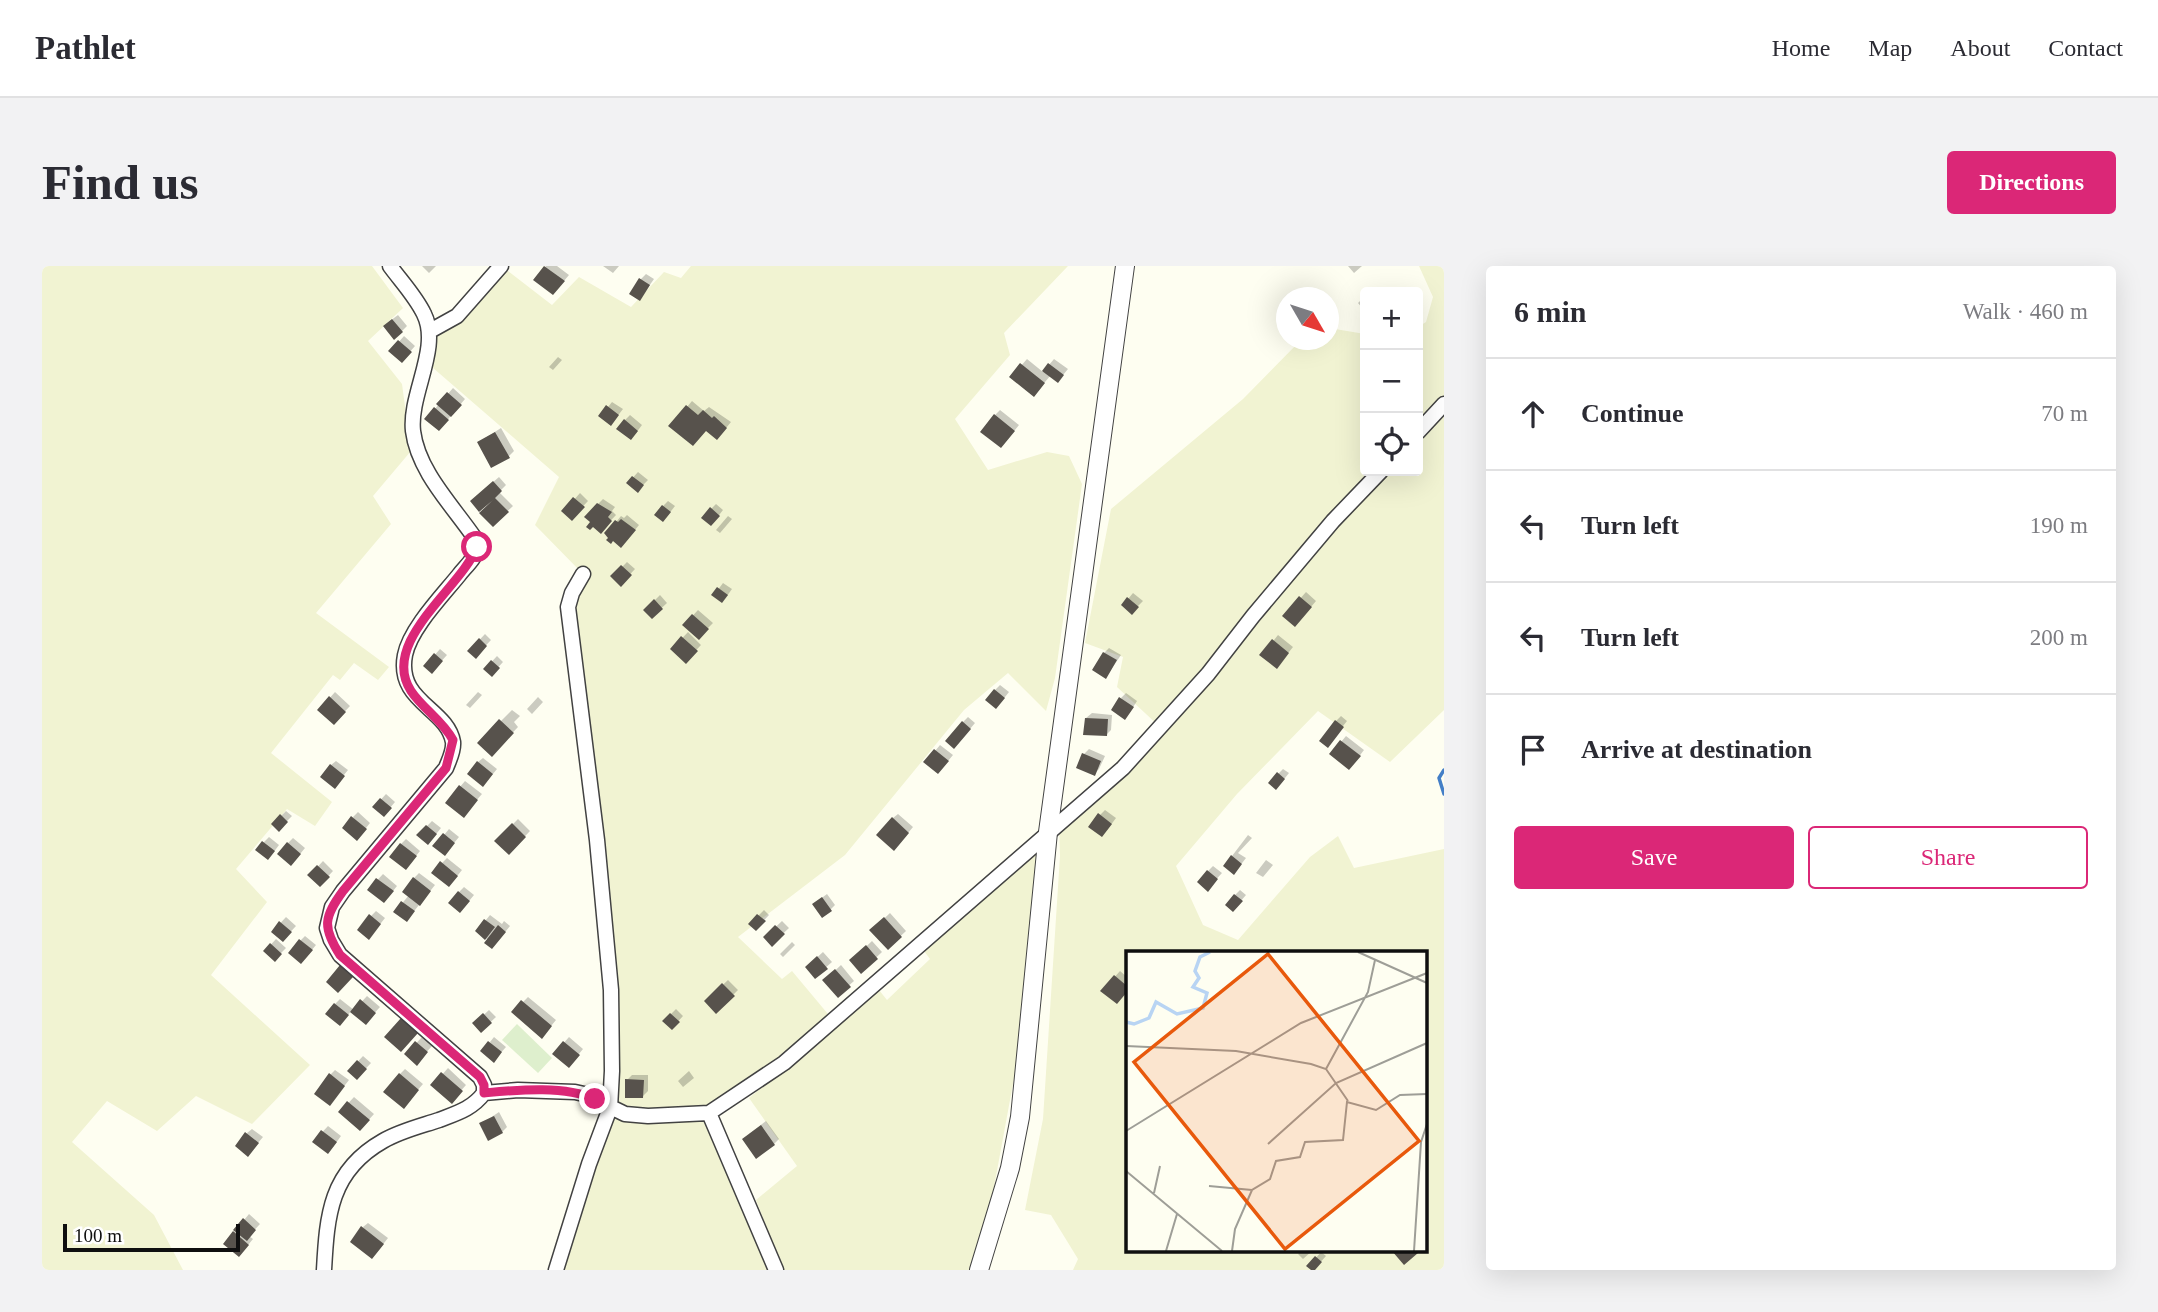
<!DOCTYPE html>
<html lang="en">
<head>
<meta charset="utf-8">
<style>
  :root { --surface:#fff; --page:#f2f2f3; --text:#2b2b33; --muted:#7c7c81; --line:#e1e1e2; --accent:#db2777 }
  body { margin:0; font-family:"Times New Roman",serif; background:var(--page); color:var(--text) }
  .controls { position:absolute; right:21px; top:21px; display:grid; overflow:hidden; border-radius:7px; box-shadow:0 7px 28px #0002 }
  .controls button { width:63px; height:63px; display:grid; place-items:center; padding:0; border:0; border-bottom:2px solid var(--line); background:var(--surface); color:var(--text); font:35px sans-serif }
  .compass { position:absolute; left:1234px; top:21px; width:63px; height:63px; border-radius:50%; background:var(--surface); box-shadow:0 7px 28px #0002; rotate:129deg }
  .scale { position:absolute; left:21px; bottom:18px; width:177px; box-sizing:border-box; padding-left:7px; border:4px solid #0f0f0f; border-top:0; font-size:19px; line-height:24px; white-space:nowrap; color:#0f0f0f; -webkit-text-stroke:5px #fff; paint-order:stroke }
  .stop { position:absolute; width:21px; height:21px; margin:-16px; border:5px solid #db2777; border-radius:50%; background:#fff }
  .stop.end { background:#db2777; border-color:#fff; box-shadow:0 2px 7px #0008 }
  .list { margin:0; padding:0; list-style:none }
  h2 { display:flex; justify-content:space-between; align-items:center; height:91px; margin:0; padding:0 28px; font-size:30px }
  h2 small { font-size:23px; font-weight:400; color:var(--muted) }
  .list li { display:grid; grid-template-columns:46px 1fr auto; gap:21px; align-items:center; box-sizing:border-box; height:112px; padding:0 28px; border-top:2px solid var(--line) }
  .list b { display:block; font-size:26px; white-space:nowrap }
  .list em { font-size:23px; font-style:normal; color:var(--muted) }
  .actions { display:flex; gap:14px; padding:21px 28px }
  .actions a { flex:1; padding:16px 0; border:2px solid var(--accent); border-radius:7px; text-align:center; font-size:24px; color:var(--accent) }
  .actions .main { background:var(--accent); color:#fff }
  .icon { flex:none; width:38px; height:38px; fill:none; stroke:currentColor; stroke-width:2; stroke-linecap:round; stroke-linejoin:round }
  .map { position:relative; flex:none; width:1402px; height:1004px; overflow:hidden; border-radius:7px }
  header { display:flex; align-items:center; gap:42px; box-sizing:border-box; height:98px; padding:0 35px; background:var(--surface); border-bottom:2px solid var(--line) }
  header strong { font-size:33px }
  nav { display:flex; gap:38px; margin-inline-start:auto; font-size:24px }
  .intro { display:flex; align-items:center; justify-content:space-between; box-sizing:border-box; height:168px; padding:0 42px }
  h1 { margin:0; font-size:49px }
  .button { padding:18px 32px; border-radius:7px; background:var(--accent); color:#fff; font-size:24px; font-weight:700 }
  main { display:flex; gap:42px; padding:0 42px }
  aside { flex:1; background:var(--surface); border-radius:7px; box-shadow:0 7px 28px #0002 }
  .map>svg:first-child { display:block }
</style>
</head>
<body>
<header>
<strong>Pathlet</strong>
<nav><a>Home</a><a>Map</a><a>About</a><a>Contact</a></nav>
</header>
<div class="intro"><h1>Find us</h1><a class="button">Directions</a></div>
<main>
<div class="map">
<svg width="1402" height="1004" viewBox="0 0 1402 1004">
  <rect width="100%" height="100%" fill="#fefef1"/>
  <path fill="#f1f3d2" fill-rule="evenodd" d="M0 0H330L361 42 326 75 360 118 369 185 331 230 349 258 274 347 347 401 336 414 312 397 298 414 291 409 229 487 290 536 273 560 245 543 194 603 225 636 169 709 268 799 210 858 154 830 115 865 65 835 30 876 112 949 141 1004H0Z
    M649 0H1026L962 67 968 89 913 153 946 204 1005 186 1027 190 1040 218 1013 412 1004 445 966 407 922 444 803 589 696 671 740 713 750 705 791 754 667 847 731 1004H522L571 844 569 724 526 341 541 308 493 259 517 211 383 95 388 65 415 50 466 5 510 39 537 11 589 41 622 6 639 12Z
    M1377 0H1402V444L1348 496 1276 445 1195 528 1134 600 1161 659 1196 674 1268 591 1296 570 1312 602 1402 583V1004H1031L1036 993 1009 949 983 944 1001 853 1018 590 1017 557 1118 461 1075 421 1081 391 1043 377 1069 243 1201 133 1259 74H1286L1287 62 1323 68V205H1376V61L1384 56 1391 31ZM1085 687H1383V985H1085Z
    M997 580 975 796 952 921 939 975 930 1004H741L714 934 755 900 707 832 837 724 845 734 888 693 882 685Z"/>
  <path fill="#deefcd" d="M475 758 510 792 496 807 460 774Z"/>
  <path fill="#0003" d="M380 0H394L387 7Z
    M504 0H515L527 9 516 22 494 13Z
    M561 0H577L571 7Z
    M1306 0H1320L1312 7Z
    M604 8 612 13 598 33 599 13Z
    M1323 30V43L1322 44 1316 37Z
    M356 49 365 60 353 72 348 55Z
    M362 70 373 80 360 95 349 85Z
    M516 91 520 94 511 104 507 101Z
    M985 93 1001 106 1012 93 1026 103 1021 109H1009L997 123 970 110Z
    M411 122 423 133 402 158 385 152Z
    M650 135 662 145 667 141 689 156 680 167 629 160Z
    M570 136 581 143 574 152 566 141Z
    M958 144 977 159 964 175 953 149Z
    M588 149 600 159 594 167 583 154Z
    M459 162 472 185 467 190 437 176Z
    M596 206 606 214 600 220 586 217Z
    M457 211 464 219 457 226 471 240 451 259 449 236 437 243 435 230Z
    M538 227 546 235 530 252 522 245Z
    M561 233 573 241 570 245 574 249 559 265 556 238Z
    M626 235 633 240 626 249 621 240Z
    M674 238 681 244 674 253 669 243Z
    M585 249 597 259 584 275 565 267 579 250 582 252Z
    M686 250 690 253 678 267 674 264Z
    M585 296 593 303 579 318 571 310Z
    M681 317 690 323 685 330 672 329Z
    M1264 326 1274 335 1258 354 1243 350Z
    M1091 327 1101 335 1090 346 1081 339Z
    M618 329 625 337 610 351 603 344Z
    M656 344 671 357 657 371 643 358Z
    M646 366 659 379 644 395 630 383Z
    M443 368 449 374 433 391 427 385Z
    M1236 369 1251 381 1239 396 1220 389Z
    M1067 382 1079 389 1064 411 1062 387Z
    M398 383 405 389 395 400 384 399Z
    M455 390 461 396 450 408 443 403Z
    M958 419 967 426 959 436 953 424Z
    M293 426 308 440 292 457 277 444Z
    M436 426 440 429 428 442 424 439Z
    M1084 427 1095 435 1088 446 1079 432Z
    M496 431 501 436 490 448 485 443Z
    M470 444 478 450 472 456 476 461 450 488 437 477Z
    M1050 447 1070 449 1069 464 1064 469 1044 452Z
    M1299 450 1305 455 1290 474 1294 455Z
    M926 451 933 457 917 476 921 456Z
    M1304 470 1322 484 1312 497 1289 488Z
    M898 479 911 489 901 501 884 496Z
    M1047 483 1063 490 1057 503 1052 508 1042 488Z
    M441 492 455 503 446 514 436 496Z
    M294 495 306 504 297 515 289 499Z
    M1241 503 1247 507 1239 517 1236 508Z
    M423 515 440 528 426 544 405 536Z
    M344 528 353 536 342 549 332 541Z
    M1063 544 1074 552 1065 564 1058 549Z
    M244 545 250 550 237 563 231 558Z
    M316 546 328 557 320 567 311 551Z
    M856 548 871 561 857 578 851 552Z
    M476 553 488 565 467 587 454 575Z
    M390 555 399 562 391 572 385 560Z
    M407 563 417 571 407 583 393 580Z
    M1206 569 1210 572 1196 587 1204 592 1197 601 1190 590Z
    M227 571 237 579 231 587 215 583Z
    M251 572 263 582 254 593 246 577Z
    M364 573 378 585 369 596 359 578Z
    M405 592 420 604 412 614 400 597Z
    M1224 594 1231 599 1221 611 1214 607Z
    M281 595 291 605 278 619 268 609Z
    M1171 600 1180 607 1170 618 1166 605Z
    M377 607 393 619 369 649 353 646 367 629 372 612Z
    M341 608 355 620 347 630 327 623Z
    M422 621 432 629 423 640 417 626Z
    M1198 624 1204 629 1191 644 1193 629Z
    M785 628 793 639 788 644 777 634Z
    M722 644 727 649 714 663 708 658Z
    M334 645 343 652 332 666 329 650Z
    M848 647 864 665 846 682 830 664Z
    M448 649 460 658 462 655 468 660 455 676 446 674 435 665Z
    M244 651 254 660 241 674 231 665Z
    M740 655 747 662 730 678 723 671Z
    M263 670 274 679 264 691 258 675Z
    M234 673 244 682 233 693 223 685Z
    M830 675 840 686 820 705 810 694Z
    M750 676 753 679 741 691 738 688Z
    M781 686 790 696 773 711 770 696Z
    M799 699 812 715 796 729 783 714Z
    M1078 705 1085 711V724L1074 736 1061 724Z
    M686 714 696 724 674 746 664 735Z
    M325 730 338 741 328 752 309 745 303 753 293 738 298 733 312 744Z
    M486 731 514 754 505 765 481 736Z
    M634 743 641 750 630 762 622 755Z
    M447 744 454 751 439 765 433 757Z
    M380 771 390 780 379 792 364 788Z
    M452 771 464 781 457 789 448 776Z
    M527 771 541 783 532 794 513 787Z
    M321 790 329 797 315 812 307 805Z
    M406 802 424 819 410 835 391 819Z
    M363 803 381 818 366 835 358 808Z
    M293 804 307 814 292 833 288 809Z
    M647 805 652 812 641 821 636 815Z
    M590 809H606V825L601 830 585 814Z
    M312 831 332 848 323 858 298 846Z
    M457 846 465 861 460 866 439 858Z
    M724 855 737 873 732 878 707 868Z
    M286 860 299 870 291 881 272 875Z
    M210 863 221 871 211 883 205 867Z
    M207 948 218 958 207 970 211 973 202 984 183 977Z
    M326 957 346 972 335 986 321 961Z
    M1259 985H1270L1261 993 1256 988Z
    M1279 986 1284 990 1276 999 1267 1000Z"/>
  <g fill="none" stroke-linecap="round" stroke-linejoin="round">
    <path stroke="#437ec7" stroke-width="3.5" d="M1402 504 1397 512 1402 528"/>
  </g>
  <path fill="#57524c" d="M502 0 523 15 511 29 491 14Z
    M597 12 608 19 598 35 587 28Z
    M350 53 361 66 352 74 341 60Z
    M356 74 370 86 360 97 346 85Z
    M978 97 1003 117 992 131 967 111Z
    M1006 97 1022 109 1016 117 1000 105Z
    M405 126 420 139 409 151 394 138Z
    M564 139 577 149 569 160 556 150Z
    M644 139 656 149 661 144 670 152 672 150 685 162 675 174 664 165 651 180 626 160Z
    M392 141 407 154 397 165 382 153Z
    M952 148 973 165 959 182 938 166Z
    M582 153 596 165 589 174 574 163Z
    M453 166 468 192 449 202 435 176Z
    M590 210 602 219 596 227 584 217Z
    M451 215 460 225 453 232 467 246 451 261 437 247 451 234 437 246 428 235Z
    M531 231 543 241 530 255 519 245Z
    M555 237 570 246 566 251 570 255 559 268 551 261 548 264 544 261 548 256 542 251Z
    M620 239 629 246 621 256 612 249Z
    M668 241 678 250 669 260 659 252Z
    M579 253 594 264 579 282 571 275 569 278 564 274 566 272 562 267 573 254 576 256Z
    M579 299 590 309 579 321 568 310Z
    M675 321 686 329 680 337 669 329Z
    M1257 330 1270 341 1253 361 1240 350Z
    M1085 331 1097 341 1090 349 1079 339Z
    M612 333 621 343 610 353 601 344Z
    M650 348 667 363 657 374 640 359Z
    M639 370 656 385 644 398 628 383Z
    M437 372 445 380 434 393 425 385Z
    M1230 373 1247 387 1235 403 1217 389Z
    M1061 386 1075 394 1064 413 1050 404Z
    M392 387 401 395 390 408 381 400Z
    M449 394 458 402 450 411 441 403Z
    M952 423 963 432 954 443 943 434Z
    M287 430 304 446 292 459 275 444Z
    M1077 431 1092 441 1083 454 1069 444Z
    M1043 452 1066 453 1065 470 1041 469Z
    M457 453 472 467 450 491 435 477Z
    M1293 454 1302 461 1286 482 1277 475Z
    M920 455 929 463 912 483 903 475Z
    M1298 474 1319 490 1307 504 1287 488Z
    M892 483 907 495 896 508 881 496Z
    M1040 487 1059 495 1053 510 1034 502Z
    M435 495 451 508 441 521 425 508Z
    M288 498 303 510 293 523 278 511Z
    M1235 506 1243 513 1234 524 1226 517Z
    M417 519 436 534 422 552 403 537Z
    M338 532 350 542 342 551 330 541Z
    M1056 547 1070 558 1060 571 1046 561Z
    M238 548 246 556 237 566 229 558Z
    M309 550 325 563 315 575 300 562Z
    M850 551 867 567 852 585 834 569Z
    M470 557 484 571 467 589 452 575Z
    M384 559 395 568 386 579 374 569Z
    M401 567 413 577 403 590 390 580Z
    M220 575 233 585 226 594 213 584Z
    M245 576 259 588 249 600 235 588Z
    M358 577 375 590 364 604 347 591Z
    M1189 589 1200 598 1192 609 1181 600Z
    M398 595 416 610 407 621 389 607Z
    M275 599 288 611 278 621 265 609Z
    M1165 604 1176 613 1166 626 1155 616Z
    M371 611 389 625 378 640 360 626Z
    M334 612 352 625 342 637 325 624Z
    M416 625 428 635 418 647 406 637Z
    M1192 628 1201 635 1191 646 1183 639Z
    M780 631 790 645 780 652 770 638Z
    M359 635 373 645 365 656 351 646Z
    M327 648 339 658 327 674 315 664Z
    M715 648 724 655 714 665 706 658Z
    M842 651 860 671 846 684 827 664Z
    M442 653 453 661 443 674 433 665Z
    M237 655 250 666 241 676 229 666Z
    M456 659 464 666 450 683 442 677Z
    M733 659 743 668 730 681 721 671Z
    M257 673 271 684 259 698 246 687Z
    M228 677 240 688 233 696 221 685Z
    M824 679 836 693 819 708 807 694Z
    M775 690 786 703 773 713 763 701Z
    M298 699 311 711 296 727 284 716Z
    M793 703 809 721 796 732 780 714Z
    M1072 709 1085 720V726L1075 738 1058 725Z
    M680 717 693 730 674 748 662 735Z
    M318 733 334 747 324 759 308 746Z
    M479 734 510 760 500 773 469 746Z
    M292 737 307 749 298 760 283 748Z
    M441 747 450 757 439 767 430 757Z
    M628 747 638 756 630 764 620 755Z
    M359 752 376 767 359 786 342 771Z
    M373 775 386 786 375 800 362 788Z
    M446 775 460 786 452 797 438 785Z
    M521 775 538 789 527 802 510 788Z
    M315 794 325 803 315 814 305 805Z
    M399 806 421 825 410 838 388 819Z
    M287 807 303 820 288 840 272 828Z
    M357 807 377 824 362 843 341 826Z
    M583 813 602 814 601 832H583Z
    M305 835 328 854 318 865 296 846Z
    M452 850 461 867 446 875 437 857Z
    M719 859 733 879 714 893 700 873Z
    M279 864 295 876 286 888 270 876Z
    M203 866 217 877 206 891 193 880Z
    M201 952 214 964 205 975 191 964Z
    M319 960 342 978 330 993 308 976Z
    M191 965 207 979 197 991 181 978Z
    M1350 985H1374L1376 987 1362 999Z
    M1273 990 1280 996 1273 1004H1269L1264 1000Z"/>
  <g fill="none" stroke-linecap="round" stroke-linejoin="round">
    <defs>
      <path id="minor" d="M388 65 415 50 459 0
        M1376 166 1402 138
        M442 827 476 824 533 826 542 828 583 848 606 850 667 847 742 797 1081 502 1166 408 1211 350 1291 255 1339 205
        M667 847 734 1004
        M282 1004C285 949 288 905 341 875 358 865 379 860 397 854 415 847 430 843 442 827V819L438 811 298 689 289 674 285 662 290 641 301 625 404 502C407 494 412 485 411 476 405 442 354 436 363 389 368 363 400 330 417 309 423 301 434 292 435 282 435 280 433 273 432 271 410 239 376 205 371 165 367 128 399 82 382 48 374 31 359 15 348 0
        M514 1004 547 898 568 842 570 805 569 724 555 574 526 341 530 327 541 308"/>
      <path id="tertiary" d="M937 1004 968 902 978 851 1006 566 1083 0"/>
    </defs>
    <use href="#minor" stroke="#424242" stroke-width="17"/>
    <use href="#tertiary" stroke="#424242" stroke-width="20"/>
    <use href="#minor" stroke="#fff" stroke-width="14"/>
    <use href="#tertiary" stroke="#fff" stroke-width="18"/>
  </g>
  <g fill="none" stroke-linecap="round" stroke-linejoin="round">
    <path stroke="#db2777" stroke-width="9" d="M435 281C419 322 337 376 369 425 381 443 400 454 411 474L404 502 301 625C282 651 280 661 298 689L438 811 442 819V827C475 824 522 819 553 833"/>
  </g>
  <g transform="translate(1084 685)">
    <rect width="301" height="301" fill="#fefef1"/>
    <path fill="none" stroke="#b8d4f3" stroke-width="3.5" d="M0 71 8 73 23 67 30 51 51 63 77 57 81 42 67 36 73 27 69 20 74 6 84 1"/>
    <path fill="none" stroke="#9e9e97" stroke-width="2" d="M232 1 301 32M0 95 110 100 185 113 200 118 222 150M200 118 242 41 249 9M0 180 175 72 301 22M142 193 210 132 301 92M0 220 96 300M83 235 126 239M28 242 34 215M40 300 51 263M106 300 109 278 126 239 144 228 150 210 174 206 179 191 217 189 221 151 250 159 274 144 301 143M288 300 295 191 301 173"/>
    <path fill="#e8590c" fill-opacity="0.15" stroke="#e8590c" stroke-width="3.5" d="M142 3 293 190 159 298 8 111Z"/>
    <rect width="301" height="301" fill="none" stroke="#0f0f0f" stroke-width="3.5"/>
  </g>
</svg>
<div class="controls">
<button>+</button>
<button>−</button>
<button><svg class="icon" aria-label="locate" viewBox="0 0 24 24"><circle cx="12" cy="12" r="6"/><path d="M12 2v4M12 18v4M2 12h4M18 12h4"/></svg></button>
</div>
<svg class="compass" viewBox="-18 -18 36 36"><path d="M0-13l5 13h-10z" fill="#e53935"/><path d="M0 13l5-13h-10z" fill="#7c7c81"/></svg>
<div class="scale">100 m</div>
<div class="stop" style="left:435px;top:281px"></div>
<div class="stop end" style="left:553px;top:833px"></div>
</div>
<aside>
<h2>6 min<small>Walk · 460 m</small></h2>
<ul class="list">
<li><svg class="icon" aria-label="ahead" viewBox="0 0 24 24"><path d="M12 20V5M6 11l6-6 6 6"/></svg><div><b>Continue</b></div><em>70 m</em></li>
<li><svg class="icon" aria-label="left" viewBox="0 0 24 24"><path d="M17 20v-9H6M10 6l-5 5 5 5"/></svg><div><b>Turn left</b></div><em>190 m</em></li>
<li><svg class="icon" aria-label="left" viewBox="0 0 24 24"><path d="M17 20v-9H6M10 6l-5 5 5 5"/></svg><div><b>Turn left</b></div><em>200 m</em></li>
<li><svg class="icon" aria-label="arrive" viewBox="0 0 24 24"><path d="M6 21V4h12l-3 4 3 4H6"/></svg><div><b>Arrive at destination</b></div></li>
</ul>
<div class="actions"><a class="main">Save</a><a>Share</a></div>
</aside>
</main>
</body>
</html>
